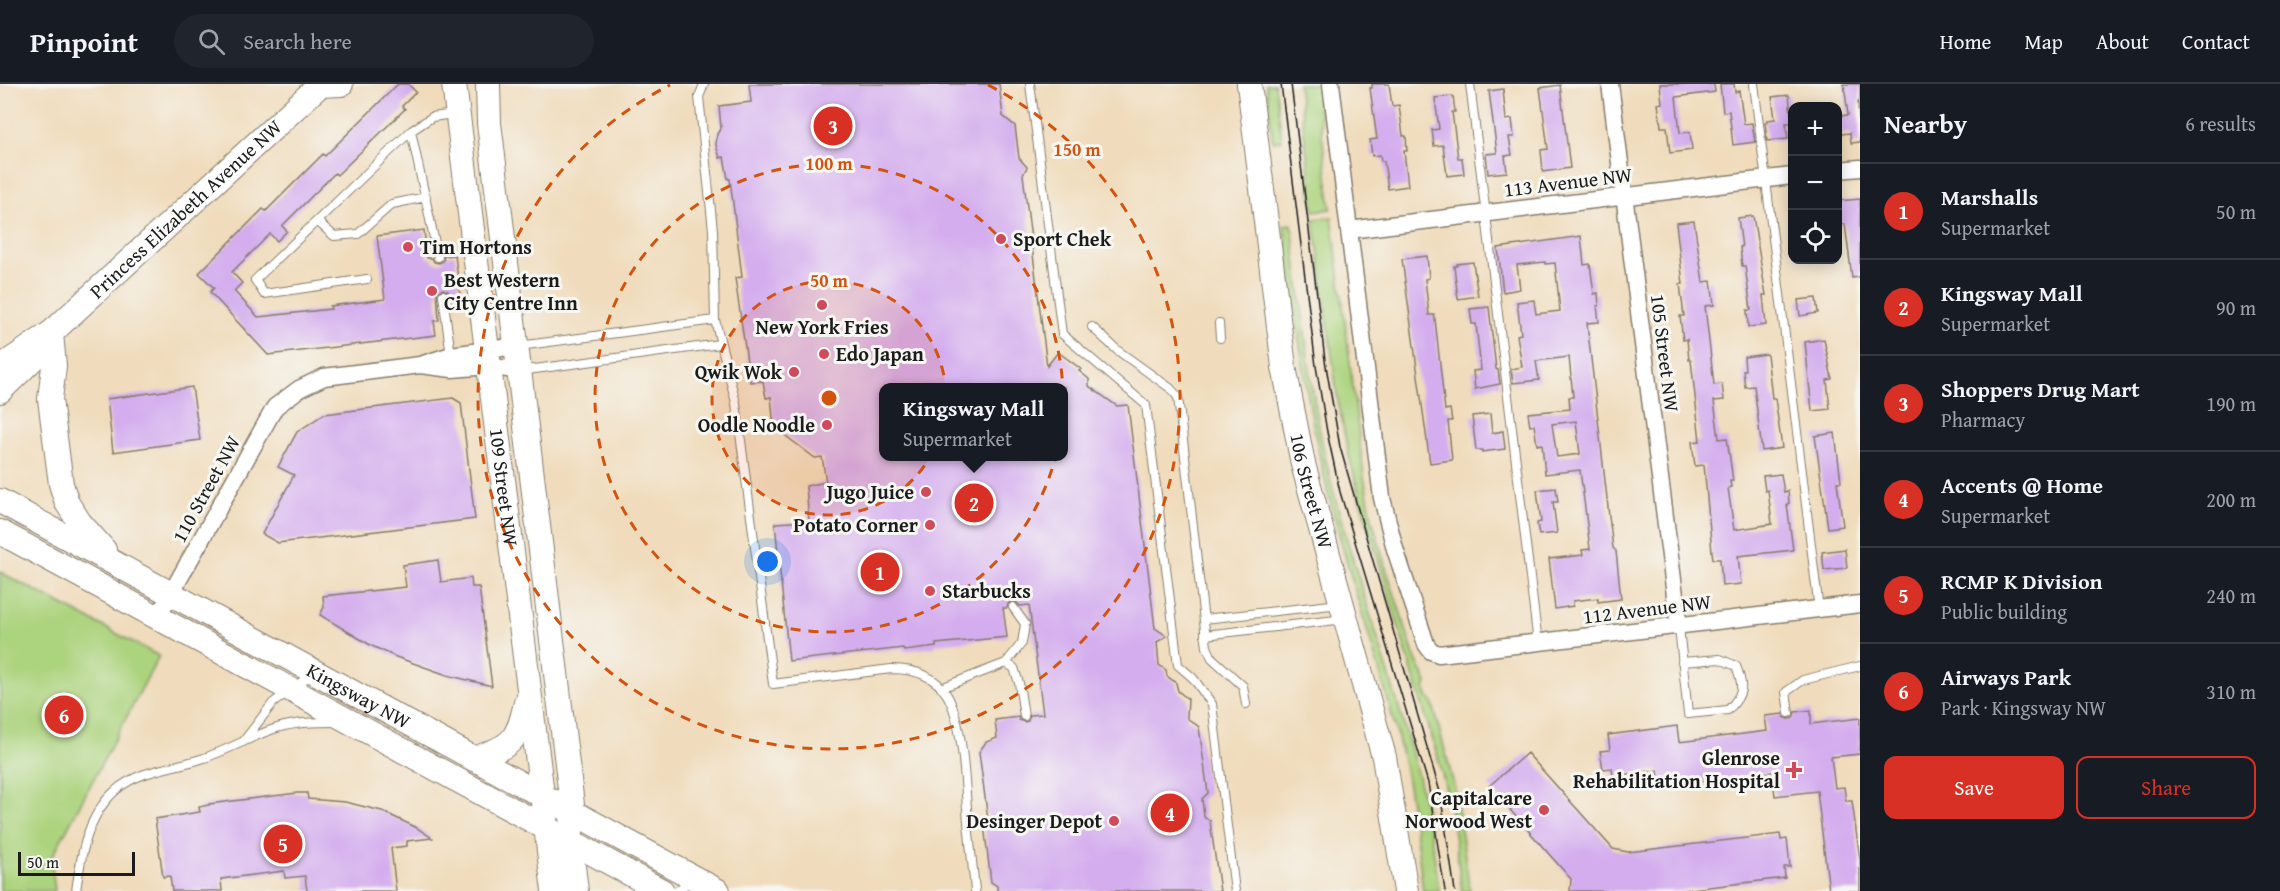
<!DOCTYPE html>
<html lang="en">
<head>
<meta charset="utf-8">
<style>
  :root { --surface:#171b24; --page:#20242c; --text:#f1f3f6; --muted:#9ea1a6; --line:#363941; --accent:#d93025 }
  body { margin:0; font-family:"Gentium Book Plus",serif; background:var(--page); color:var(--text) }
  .controls { position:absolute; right:18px; top:18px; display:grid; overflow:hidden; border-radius:12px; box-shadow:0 3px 15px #0003 }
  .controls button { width:54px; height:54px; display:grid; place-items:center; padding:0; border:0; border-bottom:2px solid var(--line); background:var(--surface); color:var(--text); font:30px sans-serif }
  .scale { position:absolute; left:18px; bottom:15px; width:117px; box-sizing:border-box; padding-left:6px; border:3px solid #1c1c1c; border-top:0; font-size:16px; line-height:21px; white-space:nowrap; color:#1c1c1c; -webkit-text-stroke:4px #f6f6f2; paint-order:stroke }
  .you { position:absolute; left:768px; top:478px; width:21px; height:21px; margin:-15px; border:4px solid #fff; border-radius:50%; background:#1a73e8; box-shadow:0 0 0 9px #1a73e833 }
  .badge { display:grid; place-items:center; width:39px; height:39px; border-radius:50%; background:var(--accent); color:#fff; font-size:20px; font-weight:700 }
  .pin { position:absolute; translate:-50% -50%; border:3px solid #fff; box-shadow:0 2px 6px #0006 }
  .popup { position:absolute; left:879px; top:299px; width:189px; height:78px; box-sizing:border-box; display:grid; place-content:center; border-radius:12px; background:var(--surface); filter:drop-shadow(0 2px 4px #0005); font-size:20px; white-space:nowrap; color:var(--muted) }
  .popup b { font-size:22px; color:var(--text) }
  .popup::after { content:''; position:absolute; left:50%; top:100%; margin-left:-12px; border:12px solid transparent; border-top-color:var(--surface) }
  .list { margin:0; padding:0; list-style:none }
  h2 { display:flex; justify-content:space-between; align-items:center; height:78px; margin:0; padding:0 24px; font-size:26px }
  h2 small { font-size:20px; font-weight:400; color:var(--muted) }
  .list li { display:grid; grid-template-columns:39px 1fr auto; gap:18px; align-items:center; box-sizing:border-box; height:96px; padding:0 24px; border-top:2px solid var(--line) }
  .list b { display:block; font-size:22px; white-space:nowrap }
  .list p { margin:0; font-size:20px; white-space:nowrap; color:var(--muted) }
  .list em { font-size:20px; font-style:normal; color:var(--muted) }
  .actions { display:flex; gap:12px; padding:18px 24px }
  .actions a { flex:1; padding:14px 0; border:2px solid var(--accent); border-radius:12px; text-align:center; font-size:21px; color:var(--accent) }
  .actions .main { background:var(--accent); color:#fff }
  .icon { flex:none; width:33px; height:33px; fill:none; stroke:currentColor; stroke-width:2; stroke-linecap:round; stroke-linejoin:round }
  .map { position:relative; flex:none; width:1860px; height:807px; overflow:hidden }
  header { display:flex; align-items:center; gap:36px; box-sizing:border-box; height:84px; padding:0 30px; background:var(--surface); border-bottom:2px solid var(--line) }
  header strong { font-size:28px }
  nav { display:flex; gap:33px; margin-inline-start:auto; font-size:21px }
  .search { width:420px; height:54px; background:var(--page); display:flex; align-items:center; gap:15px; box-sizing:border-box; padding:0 21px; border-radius:33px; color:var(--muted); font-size:22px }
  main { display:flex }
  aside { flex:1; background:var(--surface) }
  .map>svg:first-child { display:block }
</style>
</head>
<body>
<header>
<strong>Pinpoint</strong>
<div class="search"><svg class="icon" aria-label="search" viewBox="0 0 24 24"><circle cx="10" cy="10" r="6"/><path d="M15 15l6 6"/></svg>Search here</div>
<nav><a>Home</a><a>Map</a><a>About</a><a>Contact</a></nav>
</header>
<main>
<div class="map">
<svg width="1860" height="807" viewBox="0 0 1860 807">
  <rect width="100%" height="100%" fill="#f6f6f2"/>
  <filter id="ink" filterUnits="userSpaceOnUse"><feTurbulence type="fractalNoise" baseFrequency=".0167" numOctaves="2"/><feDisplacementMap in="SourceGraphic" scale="12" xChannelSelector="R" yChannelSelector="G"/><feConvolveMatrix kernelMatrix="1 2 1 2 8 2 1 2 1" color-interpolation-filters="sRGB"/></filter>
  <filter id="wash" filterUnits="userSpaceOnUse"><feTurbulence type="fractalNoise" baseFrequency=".008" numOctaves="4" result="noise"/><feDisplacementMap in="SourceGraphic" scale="24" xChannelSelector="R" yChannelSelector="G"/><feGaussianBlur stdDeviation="1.35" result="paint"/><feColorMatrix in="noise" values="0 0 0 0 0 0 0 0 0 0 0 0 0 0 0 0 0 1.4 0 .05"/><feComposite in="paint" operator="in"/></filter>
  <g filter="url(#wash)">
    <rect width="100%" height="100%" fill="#f0dcbc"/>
    <path fill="#acd37d" stroke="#64784c" stroke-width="1.5" d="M1266 0H1275L1282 56 1273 58Z
      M1298 0H1316L1331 125 1314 127Z
      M1332 133 1364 393 1372 435 1385 481 1414 571 1427 599 1425 604 1427 613 1432 617 1455 705 1470 807H1462L1450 721 1437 670 1361 419 1348 368 1338 317 1314 135Z
      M1292 140C1303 233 1311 326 1336 417 1371 547 1424 672 1439 807H1423C1417 754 1410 702 1397 650 1375 565 1345 482 1325 396 1305 312 1295 227 1284 141Z
      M0 488 159 572 51 775 55 807H0Z"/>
    <g id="blocks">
      <path fill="#d4adee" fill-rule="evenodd" d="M398 0H408L416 8 402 22 405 25 337 91 335 89 282 142 287 147 277 157 270 150 232 188 242 199 234 207 258 233 331 225 330 222 385 215 377 152 424 146 427 174H432L434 178 439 179 443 177 444 172 455 171 460 211 450 212 448 207 443 205 437 208 439 236 434 237 436 251 268 271 210 208 214 204 199 189 263 125 266 127 323 70 325 72Z
        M749 0H999L1003 32 1015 42 1019 74 1027 83 1023 91 1047 282 1058 268 1081 285 1079 287 1089 295V302L1117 322 1128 321 1155 544 1167 552 1157 558 1159 581 1166 586 1167 592 1176 599 1178 607 1188 615 1187 634 1199 643 1208 709 1202 715 1204 733 1210 737 1220 807H997V802L991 798 984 741 988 736 979 668 986 658 997 654 995 636 1018 633 1019 636 1024 638 1028 637 1030 631 1043 630 1029 521 1020 522 1016 518 1012 517 1008 520 1007 524H1003L1007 553 936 560V563L904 567 903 564 789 577 775 439 809 437 806 402 826 398 822 373 815 374 774 343 771 313 766 314 763 297 750 298 735 194 742 193 730 95H728L724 73 720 74 716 61 717 50 721 44 719 22 751 18ZM884 303H1064V372H884Z
        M1372 0H1389L1392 22 1399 21 1403 52H1406L1407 67H1404L1408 102 1388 105 1384 77H1381L1380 71 1372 72 1370 56 1377 55 1370 4H1372Z
        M1660 0H1714L1715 8 1676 13 1680 49 1690 48 1692 66 1670 69 1667 43H1661L1660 34 1658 20 1662 19Z
        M1720 0H1734L1735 8 1739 7 1744 40 1752 39 1755 58 1733 61 1729 27 1723 28Z
        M1844 0H1860V16L1858 17 1860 58 1851 59 1850 49 1841 50 1839 32 1848 31Z
        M1560 1 1570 84 1543 88 1541 66 1548 65 1540 4Z
        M1503 5 1506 36 1512 35 1514 53H1509L1512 71 1505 72 1507 88 1488 90 1486 70 1497 69 1489 7Z
        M1789 11 1792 39H1786L1788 55 1767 57 1765 38H1768L1767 36 1775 35 1772 13Z
        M1453 12 1455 28H1452L1458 74H1462L1464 90 1447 92 1443 61 1434 62 1432 46 1439 45 1435 14Z
        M1860 115V193L1852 194 1845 140 1838 141V117Z
        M1753 132 1766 211H1763L1766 241 1748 243 1747 226H1751L1745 182H1742L1740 163H1742L1738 134Z
        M1694 137 1703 198 1711 197 1714 221 1705 222 1714 301 1722 300 1724 316 1714 317 1719 355 1727 354 1733 397H1730L1731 403 1728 404 1734 446 1772 440 1768 406 1765 407 1763 392 1781 390 1784 408 1788 407 1789 419 1787 420 1793 466 1738 472 1741 500 1722 502 1720 475H1713L1712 468 1704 381 1695 382 1692 358 1700 357 1691 276H1689L1687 255 1683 256 1680 232H1684L1680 200H1683L1676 139Z
        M1581 152 1584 181 1590 180 1594 210 1598 209 1599 222H1597L1599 238 1587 239 1609 432 1613 464 1616 467 1621 515 1598 518V514L1573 517V522L1555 525 1549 475 1583 471 1582 466 1590 465 1585 424 1580 386 1545 390 1542 360 1537 361 1534 341 1530 342 1528 329 1570 325 1569 313H1573L1569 273 1536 277 1539 296 1513 299 1511 285 1522 283 1517 251 1521 250 1517 218 1534 216 1536 230 1560 227 1555 179 1545 180V178L1517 181 1520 205 1503 208 1498 164ZM1576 337 1580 370 1557 373 1552 340Z
        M1427 172 1429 194 1425 195 1429 231H1434L1435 235 1445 326 1450 325 1452 337H1448L1452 376 1430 379 1402 175Z
        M1473 178 1478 212 1458 215 1454 182H1457V180Z
        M1816 214 1818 229 1800 232 1798 216Z
        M1489 223 1496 285 1498 286 1500 300 1475 305 1473 287 1481 286 1476 240H1472L1470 225Z
        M1824 255 1832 295 1827 296 1830 325 1812 327 1805 258Z
        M1767 270 1772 314H1775L1782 364 1762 367 1754 302 1745 303 1743 286H1745L1744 273Z
        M192 303 200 356 113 368 107 315Z
        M453 314 461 319 475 435 278 459 262 450 294 391 278 383 297 348 324 330Z
        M1490 330 1492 349 1503 347 1505 365 1482 368V366H1476L1472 332Z
        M1835 349 1841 398H1837L1843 442 1828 444 1815 352Z
        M1556 404 1558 418H1553L1557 449 1539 451 1537 439 1541 438 1537 406Z
        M1845 465 1847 484 1824 486 1822 468Z
        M438 476 441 498 471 494 472 503H479L492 602 447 591 396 573 372 562 320 531 324 523 323 512 406 503 403 481Z
        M1811 626V640L1860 634V670L1831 673 1835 704 1844 703 1846 717H1852L1860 776V807H1829L1817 707 1775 712 1772 688 1660 703 1658 686 1613 692 1612 684 1603 685 1600 667 1610 666 1608 651 1677 642 1679 658 1767 647 1765 632 1783 630 1784 633 1789 635 1793 634 1795 628Z
        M1527 669 1613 765 1628 768 1780 750 1781 756 1787 755 1790 783H1784L1785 794 1675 807H1570L1571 795 1489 702Z
        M297 709H307L308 715 345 718 382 727 417 744 432 754 407 757V762L391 764 396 807H307L305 792 285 794 284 787 221 795 222 807H172L170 792 163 793 155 735 200 728 199 723 209 721V720Z"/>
    </g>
  </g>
  <g filter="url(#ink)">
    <use href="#blocks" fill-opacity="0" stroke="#867c6c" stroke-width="1.5"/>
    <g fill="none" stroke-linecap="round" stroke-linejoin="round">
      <defs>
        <path id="lane" d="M704 0 699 13 713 146 715 236 736 319 773 600 891 585C913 585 935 591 947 611 964 640 965 703 968 738 970 761 973 784 975 807
          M1030 0 1062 250 1146 321 1178 581 1193 594 1212 620 1235 807
          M1470 0 1538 559
          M1754 0 1819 526
          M411 47 438 173
          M317 137 334 152 358 150 392 120 426 113
          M367 195 264 210 255 196 411 47 432 33 454 30
          M443 211 451 272
          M1219 239 1220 254
          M1092 243 1117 266 1170 304 1178 313 1207 563 1212 574 1243 602 1246 620
          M519 262 715 236
          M520 287 720 260
          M1204 535 1340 520
          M1679 543 1688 630 1728 626C1744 610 1744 602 1736 582L1720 575 1682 578
          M1205 551 1345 535
          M1006 579 1014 584 1019 599 1024 632
          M941 604 1006 579 1022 559 1025 540 1013 523
          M1789 629 1786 608 1803 596 1860 582
          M243 658 273 619 312 590
          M76 807C81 771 87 732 115 707 138 686 173 684 201 675 227 667 251 652 277 644 297 638 317 638 337 638
          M676 807 693 796"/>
        <path id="street" d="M1331 0 1382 414 1395 465 1426 560 1431 567 1439 570 1860 520
          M1610 0 1679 543
          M1838 86 1860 84
          M1349 146 1792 92
          M517 262 451 271 420 281 452 285 489 282 519 287
          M158 533 275 323 299 305 324 293 420 281"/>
        <g id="secondary">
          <path id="s1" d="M454 0 554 807"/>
          <path d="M488 0 489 39 573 729 570 757 576 807"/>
          <path id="s2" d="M1249 0 1284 283 1303 380 1384 673 1406 807"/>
          <path d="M320 1 341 0"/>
          <path d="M51 249 54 282 50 315 61 400 67 419 80 439 104 466"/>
          <path id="s3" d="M0 282 4 281 51 249 321 0"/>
          <path d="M0 307 35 273"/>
          <path id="s4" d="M0 417 718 807"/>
          <path d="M0 448 662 807"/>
          <path d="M474 675C512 661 517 659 526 619"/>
        </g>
      </defs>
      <use href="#lane" stroke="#867c6c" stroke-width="10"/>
      <use href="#street" stroke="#867c6c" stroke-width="19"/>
      <use href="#secondary" stroke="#867c6c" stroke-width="26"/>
      <use href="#lane" stroke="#fff" stroke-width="8"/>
      <use href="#street" stroke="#fff" stroke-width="16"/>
      <use href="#secondary" stroke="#fff" stroke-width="24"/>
      <path stroke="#1c1c1c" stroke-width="1.5" d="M1281 0 1316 282 1327 348 1340 408 1428 699 1445 807
        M1291 0 1325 276 1340 363 1440 708 1455 807"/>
    </g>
  </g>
  <circle cx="829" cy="314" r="117" fill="#d4530e" fill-opacity=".12"/>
  <g fill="none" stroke="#d4530e" stroke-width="3" stroke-dasharray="10 8">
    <circle cx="829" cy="314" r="117"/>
    <circle cx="829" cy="314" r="234"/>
    <path d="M988 1A351 351 0 1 1 670 1"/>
  </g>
  <g fill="#d1495b" stroke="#f6f6f2" stroke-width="2">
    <circle cx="1001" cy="155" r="6"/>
    <circle cx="408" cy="163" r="6"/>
    <circle cx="432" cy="207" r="6"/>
    <circle cx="822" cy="221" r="6"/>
    <circle cx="824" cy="270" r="6"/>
    <circle cx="794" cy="288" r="6"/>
    <circle cx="827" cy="341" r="6"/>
    <circle cx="926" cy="408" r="6"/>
    <circle cx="930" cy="441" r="6"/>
    <circle cx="930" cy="507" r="6"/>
    <path d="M1791 677h6v6h6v6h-6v6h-6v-6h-6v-6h6z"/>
    <circle cx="1544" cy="726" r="6"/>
    <circle cx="1114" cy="737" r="6"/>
  </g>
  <g text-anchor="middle" stroke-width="6" stroke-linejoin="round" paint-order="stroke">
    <g font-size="20" fill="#1c1c1c" stroke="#f6f6f2">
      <text transform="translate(1568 98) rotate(-7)" y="7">113 Avenue NW</text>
      <text dy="7" stroke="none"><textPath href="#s3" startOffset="244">Princess Elizabeth Avenue NW</textPath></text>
      <text transform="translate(1665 269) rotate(83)" y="7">105 Street NW</text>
      <text dy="7" stroke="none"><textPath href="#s1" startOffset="406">109 Street NW</textPath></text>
      <text transform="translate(206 405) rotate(-61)" y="7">110 Street NW</text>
      <text dy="7" stroke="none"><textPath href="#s2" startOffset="412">106 Street NW</textPath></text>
      <text transform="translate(1647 525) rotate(-7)" y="7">112 Avenue NW</text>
      <text dy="7" stroke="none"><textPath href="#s4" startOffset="408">Kingsway NW</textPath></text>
    </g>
    <g font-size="20" font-weight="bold" fill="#1c1c1c" stroke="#f6f6f2" text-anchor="end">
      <text x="1013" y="162" text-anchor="start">Sport Chek</text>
      <text x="420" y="170" text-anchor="start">Tim Hortons</text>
      <text x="444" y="203" text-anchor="start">Best Western<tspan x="444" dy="23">City Centre Inn</tspan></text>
      <text x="822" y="250" text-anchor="middle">New York Fries</text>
      <text x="836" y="277" text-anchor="start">Edo Japan</text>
      <text x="782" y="295">Qwik Wok</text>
      <text x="815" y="348">Oodle Noodle</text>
      <text x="914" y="415">Jugo Juice</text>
      <text x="918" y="448">Potato Corner</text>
      <text x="942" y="514" text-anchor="start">Starbucks</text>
      <text x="1780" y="681">Glenrose<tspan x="1780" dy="23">Rehabilitation Hospital</tspan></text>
      <text x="1532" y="721">Capitalcare<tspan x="1532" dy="23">Norwood West</tspan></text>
      <text x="1102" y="744">Desinger Depot</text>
    </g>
  </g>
  <circle cx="829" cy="314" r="9" fill="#d4530e" stroke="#f6f6f2" stroke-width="3"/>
  <g font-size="18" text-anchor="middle" font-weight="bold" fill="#d4530e" stroke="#f6f6f2" stroke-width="6" stroke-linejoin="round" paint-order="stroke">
    <text x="1077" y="72">150 m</text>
    <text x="829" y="86">100 m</text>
    <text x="829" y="203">50 m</text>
  </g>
</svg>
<div class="controls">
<button>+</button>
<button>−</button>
<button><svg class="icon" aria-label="locate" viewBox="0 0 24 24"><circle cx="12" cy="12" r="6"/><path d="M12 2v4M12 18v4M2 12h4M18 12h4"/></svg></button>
</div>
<div class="scale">50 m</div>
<div class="you"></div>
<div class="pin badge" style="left:880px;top:488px">1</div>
<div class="pin badge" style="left:974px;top:419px">2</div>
<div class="popup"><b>Kingsway Mall</b>Supermarket</div>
<div class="pin badge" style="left:833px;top:42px">3</div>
<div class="pin badge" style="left:1170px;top:729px">4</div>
<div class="pin badge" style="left:283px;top:760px">5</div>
<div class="pin badge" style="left:64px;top:631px">6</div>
</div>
<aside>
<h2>Nearby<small>6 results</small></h2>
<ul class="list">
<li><span class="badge">1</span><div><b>Marshalls</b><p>Supermarket</p></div><em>50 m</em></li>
<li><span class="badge">2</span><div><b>Kingsway Mall</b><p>Supermarket</p></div><em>90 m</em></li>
<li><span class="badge">3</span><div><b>Shoppers Drug Mart</b><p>Pharmacy</p></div><em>190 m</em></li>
<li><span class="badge">4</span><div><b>Accents @ Home</b><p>Supermarket</p></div><em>200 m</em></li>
<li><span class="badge">5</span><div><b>RCMP K Division</b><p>Public building</p></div><em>240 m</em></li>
<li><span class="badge">6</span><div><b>Airways Park</b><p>Park · Kingsway NW</p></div><em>310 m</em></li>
</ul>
<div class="actions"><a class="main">Save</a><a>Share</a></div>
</aside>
</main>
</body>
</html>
